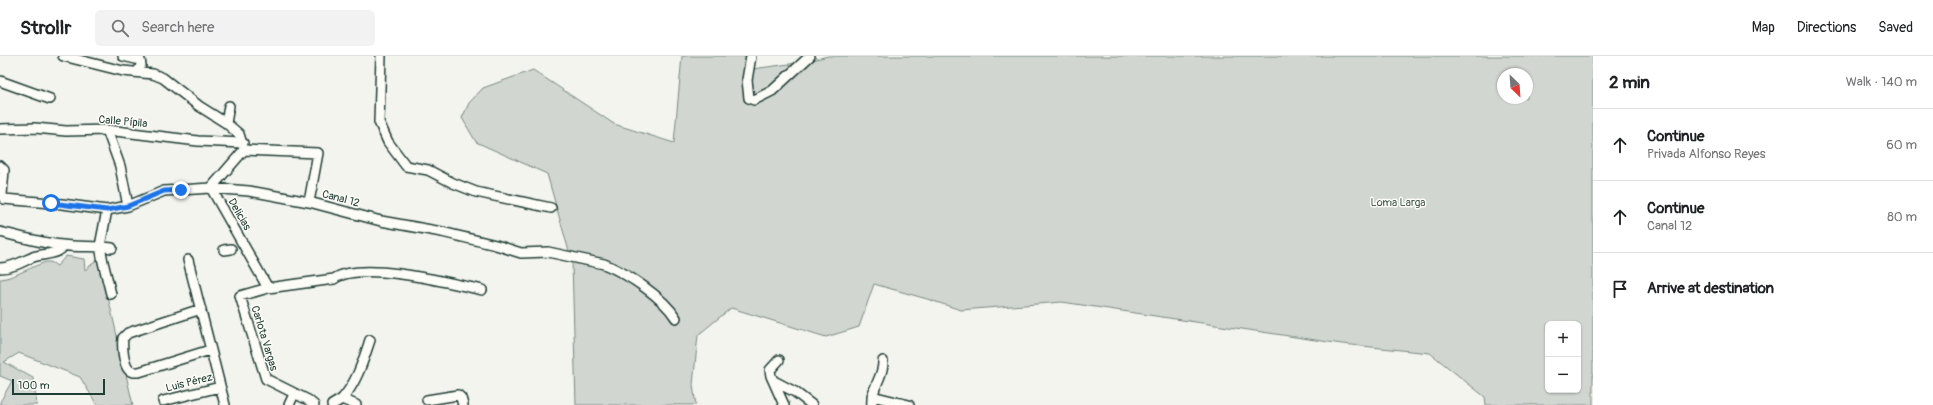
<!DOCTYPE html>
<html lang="en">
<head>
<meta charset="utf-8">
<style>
  :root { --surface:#fff; --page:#f2f2f2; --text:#202124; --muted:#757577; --line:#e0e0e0 }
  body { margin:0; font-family:Pangolin,sans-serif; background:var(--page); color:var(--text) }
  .controls { position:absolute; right:12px; bottom:12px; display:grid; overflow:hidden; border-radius:6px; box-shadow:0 1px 3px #0004 }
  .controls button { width:36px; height:36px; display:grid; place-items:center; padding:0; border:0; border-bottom:1px solid var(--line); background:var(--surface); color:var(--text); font:20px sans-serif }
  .compass { position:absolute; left:1497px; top:12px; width:36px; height:36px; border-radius:50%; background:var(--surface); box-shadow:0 1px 3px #0004; rotate:155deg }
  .scale { position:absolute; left:12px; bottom:10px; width:93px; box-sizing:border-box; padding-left:4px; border:2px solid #1f3d34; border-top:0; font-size:11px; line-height:14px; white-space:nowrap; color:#1f3d34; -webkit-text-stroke:3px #fdfcf7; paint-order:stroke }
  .stop { position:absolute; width:12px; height:12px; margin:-9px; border:3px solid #1a73e8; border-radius:50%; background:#fff }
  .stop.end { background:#1a73e8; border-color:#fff; box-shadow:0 1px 4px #0008 }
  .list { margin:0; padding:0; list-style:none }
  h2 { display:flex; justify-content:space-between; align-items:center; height:52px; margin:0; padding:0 16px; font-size:17px }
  h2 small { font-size:13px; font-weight:400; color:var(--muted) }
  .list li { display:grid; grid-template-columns:26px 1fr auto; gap:12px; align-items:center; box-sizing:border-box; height:72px; padding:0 16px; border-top:1px solid var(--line) }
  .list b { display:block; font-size:15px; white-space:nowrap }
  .list p { margin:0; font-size:13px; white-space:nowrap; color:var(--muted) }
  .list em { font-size:13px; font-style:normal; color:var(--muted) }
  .icon { flex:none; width:22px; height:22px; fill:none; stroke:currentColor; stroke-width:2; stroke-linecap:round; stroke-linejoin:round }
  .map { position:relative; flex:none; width:1593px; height:349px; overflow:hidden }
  header { display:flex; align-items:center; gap:24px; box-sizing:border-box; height:56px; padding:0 20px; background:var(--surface); border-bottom:1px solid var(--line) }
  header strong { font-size:19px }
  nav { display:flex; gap:22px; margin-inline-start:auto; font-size:14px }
  .search { width:280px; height:36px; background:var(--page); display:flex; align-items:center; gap:10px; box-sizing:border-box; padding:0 14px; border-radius:6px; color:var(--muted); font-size:15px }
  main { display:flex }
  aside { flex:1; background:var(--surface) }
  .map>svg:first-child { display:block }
</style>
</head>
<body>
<header>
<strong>Strollr</strong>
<div class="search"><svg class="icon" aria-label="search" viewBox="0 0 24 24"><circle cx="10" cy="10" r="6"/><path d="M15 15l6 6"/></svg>Search here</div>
<nav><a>Map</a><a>Directions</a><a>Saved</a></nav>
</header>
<main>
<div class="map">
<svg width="1593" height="349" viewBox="0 0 1593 349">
  <rect width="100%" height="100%" fill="#f4f4ef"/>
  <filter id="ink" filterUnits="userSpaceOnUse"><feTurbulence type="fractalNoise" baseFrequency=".025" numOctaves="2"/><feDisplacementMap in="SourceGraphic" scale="8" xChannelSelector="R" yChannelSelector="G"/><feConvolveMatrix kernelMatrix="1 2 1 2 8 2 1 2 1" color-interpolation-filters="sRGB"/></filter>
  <g filter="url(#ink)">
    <path fill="#d1d6d1" stroke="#788a82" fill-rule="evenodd" d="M682 0H752V13L805 6 828 0H1593V349H1486L1485 341 1430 297 1342 288 1062 246 961 254 927 243 874 228 859 271 826 281 731 252 698 279 693 329 696 349H576L572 206 547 118 476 86 462 62 469 47 483 32 533 14 614 68 674 87ZM1503 18H1527V42H1503ZM1548 268H1578V334H1548Z
      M66 200 84 203 85 214 97 204 100 206 133 349H97L80 321 19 297 4 306 33 322 37 349H0V346L12 325 0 320V223C15 222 41 205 49 206 52 206 54 208 57 210Z"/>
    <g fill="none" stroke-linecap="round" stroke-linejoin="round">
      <defs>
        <path id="minor" d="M63 0 123 15 153 18 163 22 199 50 226 67
          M123 0 140 4 141 9 138 16
          M381 0 379 66 388 86 406 110 428 114 453 127 476 136 551 152
          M751 0 747 24 749 42 754 44 772 35 810 0
          M0 25 50 43
          M229 50 226 67 239 78 244 94 211 132 268 232
          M0 73 35 72 66 75 107 74 198 85 243 87
          M107 74 120 110 128 150
          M244 94 318 97 309 146
          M0 110 4 114 2 139 4 143 62 148 107 154
          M0 176C20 181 41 187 62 189 78 192 95 189 112 192
          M224 194 231 193
          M188 204 225 349
          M0 212C12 212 22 206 33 201 42 198 54 199 61 193L62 189
          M111 238 103 206 100 190 107 154 128 150 164 135 211 132 249 135 309 146 381 165 442 176 496 189 521 197 548 196 604 208C628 218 663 241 676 262
          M201 253 128 277 123 282C122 289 123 308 129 314 132 317 136 316 139 316L210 294
          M779 304 770 314 771 320 784 349
          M774 325 795 336 812 349
          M872 340 909 349
          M342 343C357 326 363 305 370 284
          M427 344 458 339 461 342 463 349
          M163 345 220 331
          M289 349 294 338
          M314 349 308 344 266 323 240 240 268 232 334 223C360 204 451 227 482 234
          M332 349 342 343 356 349
          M872 349C870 333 884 321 883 305"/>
      </defs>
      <use href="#minor" stroke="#1f3d34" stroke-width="12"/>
      <use href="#minor" stroke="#fdfcf7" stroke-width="9"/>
    </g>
  </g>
  <g fill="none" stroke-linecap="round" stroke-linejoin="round" filter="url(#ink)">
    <path stroke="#1a73e8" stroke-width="5" d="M51 147 107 154 128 150 164 135 181 134"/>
  </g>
  <g text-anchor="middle" stroke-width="3" stroke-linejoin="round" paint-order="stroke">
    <g font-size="11" fill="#1f3d34" stroke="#fdfcf7">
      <text transform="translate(123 65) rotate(5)" y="4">Calle Pípila</text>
      <text transform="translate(341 142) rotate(15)" y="4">Canal 12</text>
      <text transform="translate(240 158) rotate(60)" y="4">Delicias</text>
      <text transform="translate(265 282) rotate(73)" y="4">Carlota Vargas</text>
      <text transform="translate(189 326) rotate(-14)" y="4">Luis Pérez</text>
    </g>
    <g font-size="11" fill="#435c53" stroke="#fdfcf7">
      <text x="1398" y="150">Loma Larga</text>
    </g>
  </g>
</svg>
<div class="controls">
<button>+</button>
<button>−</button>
</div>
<svg class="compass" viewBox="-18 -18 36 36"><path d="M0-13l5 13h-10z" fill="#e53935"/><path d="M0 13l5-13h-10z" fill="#757577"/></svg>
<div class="scale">100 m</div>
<div class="stop" style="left:51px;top:147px"></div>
<div class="stop end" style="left:181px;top:134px"></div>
</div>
<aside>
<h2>2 min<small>Walk · 140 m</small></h2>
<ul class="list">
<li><svg class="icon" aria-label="ahead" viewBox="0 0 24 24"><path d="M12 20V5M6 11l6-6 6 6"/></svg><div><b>Continue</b><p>Privada Alfonso Reyes</p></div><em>60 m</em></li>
<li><svg class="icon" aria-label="ahead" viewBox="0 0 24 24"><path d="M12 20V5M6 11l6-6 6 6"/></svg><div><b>Continue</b><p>Canal 12</p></div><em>80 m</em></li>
<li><svg class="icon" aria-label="arrive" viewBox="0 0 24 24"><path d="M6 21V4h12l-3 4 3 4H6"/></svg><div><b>Arrive at destination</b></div></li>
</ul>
</aside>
</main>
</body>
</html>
